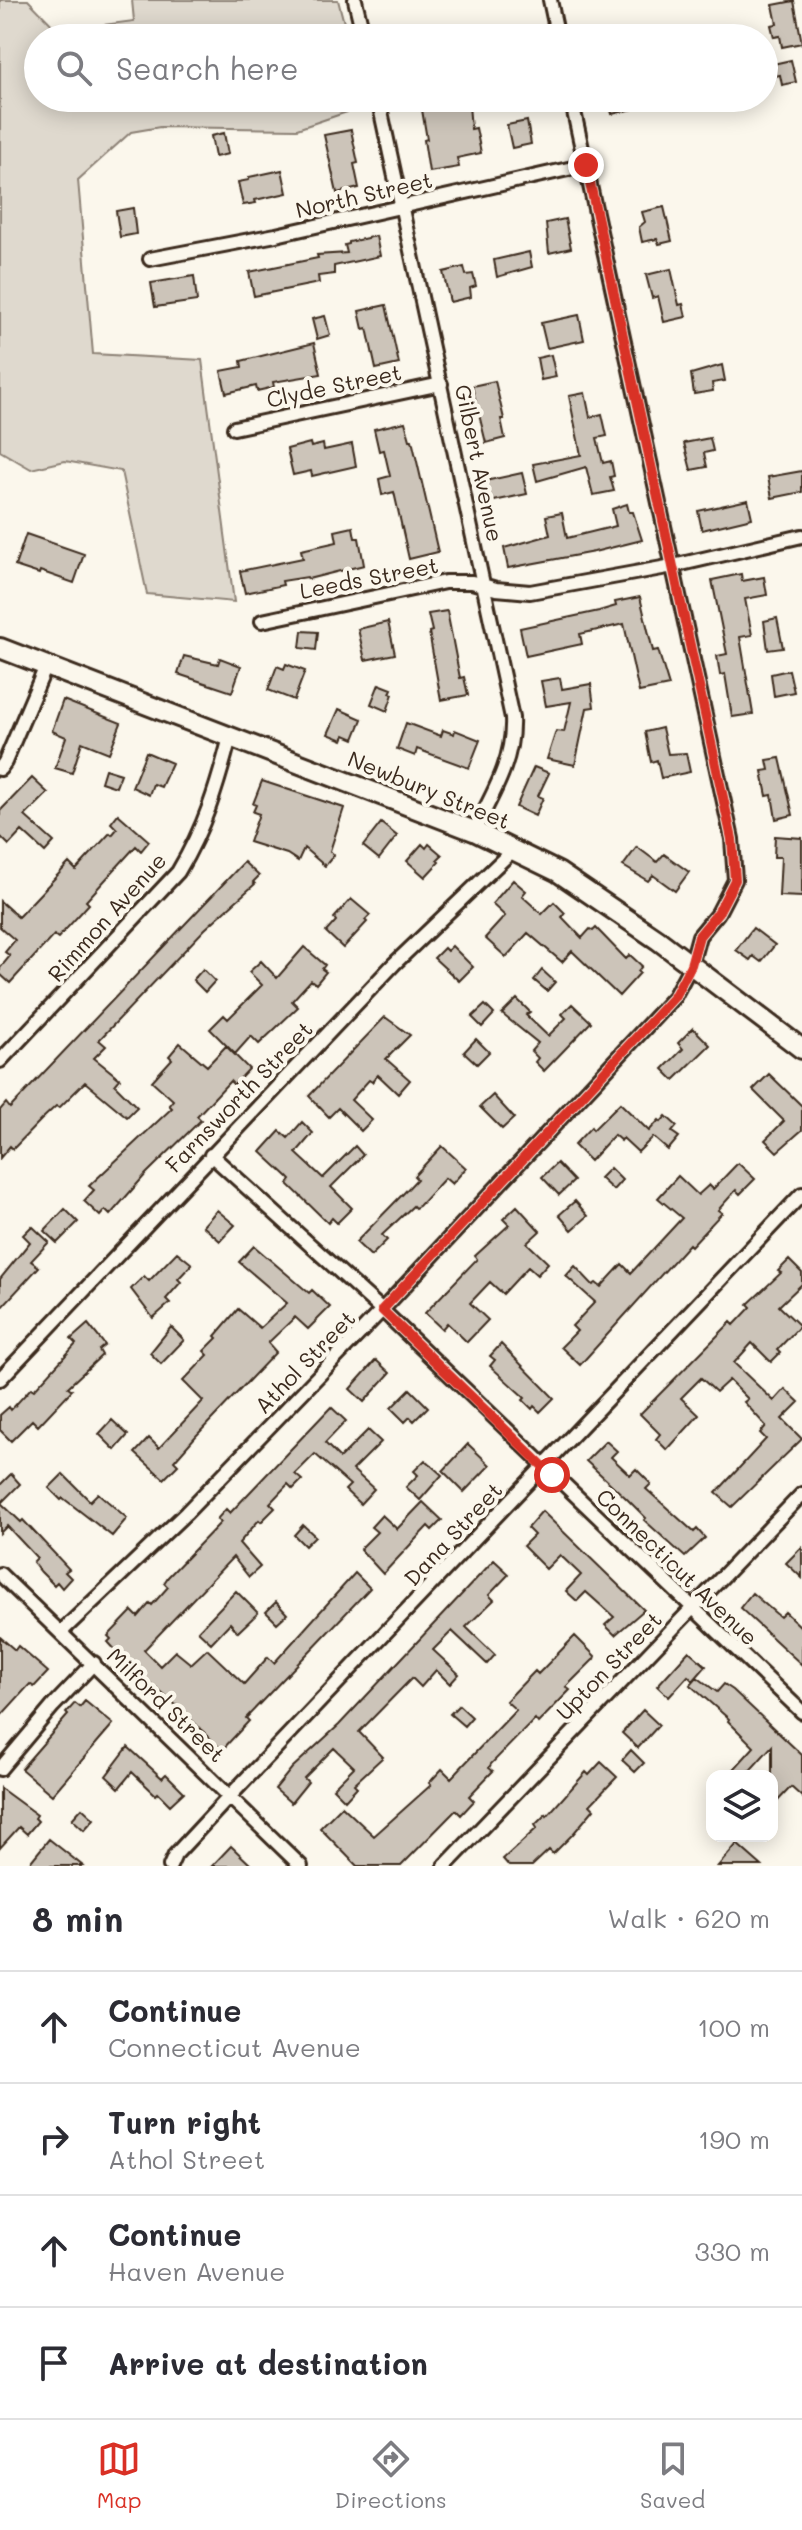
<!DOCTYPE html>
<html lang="en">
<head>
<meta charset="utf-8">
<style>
  :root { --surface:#fff; --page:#f2f2f3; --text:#2b2b33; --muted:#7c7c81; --line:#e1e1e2; --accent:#d93025 }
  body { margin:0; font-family:Mali,sans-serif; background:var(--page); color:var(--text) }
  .controls { position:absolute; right:24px; bottom:24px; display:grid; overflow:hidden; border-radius:16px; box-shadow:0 4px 20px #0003 }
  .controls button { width:72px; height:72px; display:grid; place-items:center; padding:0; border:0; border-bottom:2px solid var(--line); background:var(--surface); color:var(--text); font:40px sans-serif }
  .stop { position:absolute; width:24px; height:24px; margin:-18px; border:6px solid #d93025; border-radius:50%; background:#fff }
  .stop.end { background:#d93025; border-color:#fff; box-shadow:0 2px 8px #0008 }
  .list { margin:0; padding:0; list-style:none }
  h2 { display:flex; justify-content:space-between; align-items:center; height:104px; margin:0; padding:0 32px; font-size:34px }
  h2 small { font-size:26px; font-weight:400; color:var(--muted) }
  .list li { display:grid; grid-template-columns:52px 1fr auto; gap:24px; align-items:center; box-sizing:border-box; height:112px; padding:0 32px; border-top:2px solid var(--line) }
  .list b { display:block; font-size:30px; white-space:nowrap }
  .list p { margin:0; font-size:26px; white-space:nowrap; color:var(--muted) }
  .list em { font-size:26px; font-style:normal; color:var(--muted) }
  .icon { flex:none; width:44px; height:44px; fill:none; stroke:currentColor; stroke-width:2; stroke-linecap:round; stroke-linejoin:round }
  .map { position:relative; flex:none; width:802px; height:1866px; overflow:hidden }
  .search { position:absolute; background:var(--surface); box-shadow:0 4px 20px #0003; left:24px; right:24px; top:24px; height:88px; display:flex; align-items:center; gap:20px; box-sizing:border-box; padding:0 28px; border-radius:44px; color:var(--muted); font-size:30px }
  .sheet { height:552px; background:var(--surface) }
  nav { display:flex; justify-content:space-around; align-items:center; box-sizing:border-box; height:112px; border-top:2px solid var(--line); background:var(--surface); font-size:22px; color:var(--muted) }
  nav a { display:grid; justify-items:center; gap:4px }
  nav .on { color:var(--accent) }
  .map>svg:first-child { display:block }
</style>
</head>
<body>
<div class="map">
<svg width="802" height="1866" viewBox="0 0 802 1866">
  <rect width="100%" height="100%" fill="#fbf7ec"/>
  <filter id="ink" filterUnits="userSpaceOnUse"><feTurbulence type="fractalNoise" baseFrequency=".0125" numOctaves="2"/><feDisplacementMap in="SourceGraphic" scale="16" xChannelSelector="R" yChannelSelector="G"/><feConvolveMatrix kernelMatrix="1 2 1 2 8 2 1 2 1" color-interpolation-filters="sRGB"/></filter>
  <g filter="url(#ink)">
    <path fill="#dfd9ce" stroke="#8d8276" stroke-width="2" d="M0 0H28L58 31 134 21 132 0H338L348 38H38V98H159L177 106 266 98H349L350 111 297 129 160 127 131 132 78 180 93 354 202 360 234 602 147 594 121 471 65 461 31 469 0 451Z"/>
    <path fill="#ccc4b9" stroke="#3b2a1e" stroke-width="2" d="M794 1 802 43 782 47 780 36 774 37 771 25 777 24 773 5Z
      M791 60 796 82 782 85 780 75 775 76 773 64Z
      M420 98H448L450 107 469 105 471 129 476 128 481 153 457 158 459 167 429 172 424 140 427 139Z
      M608 98H658L659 103 612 114Z
      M527 121 531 144 512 148 507 125Z
      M351 130 358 163 354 164 359 188 337 193 324 135Z
      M224 133 228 154 215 157 211 136Z
      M282 170 287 193 255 200 256 203 243 205 238 182 249 180V177Z
      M664 207 672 241 659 244 657 239 642 242 639 227 645 222 642 212Z
      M133 208 136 234 120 237 116 211Z
      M565 219 571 248 549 253 546 223Z
      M376 236 380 256 334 266V274L318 276 319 283 254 296 249 272 318 258 317 255 347 253 345 245 349 244V242Z
      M529 252 532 267 497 277 494 260Z
      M464 267 466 275 473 274 476 286 470 288 471 297 450 302 443 272Z
      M671 269 679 305 683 304 686 317 664 322 658 296 652 298 646 275Z
      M194 276 197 301 155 307 151 283Z
      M386 305 399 364 376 369 367 328 363 329 359 311Z
      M579 315 584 340 547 348 541 323Z
      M325 316 330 335 317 339 312 319Z
      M314 343 321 374 273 382 274 387 257 391 256 386 226 393 221 371 242 367 241 361Z
      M551 355 556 377 541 380 537 358Z
      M722 365 725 381 712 383 713 391 694 394 691 374Z
      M495 381 504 419H501L505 438 486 443 472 386Z
      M585 393 590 417 602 414 607 436 597 438 603 463 611 461 614 476 610 477 614 491 593 495 586 467 537 481 533 464 581 455 569 396Z
      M405 422 410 440H412L438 552 409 559 394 492 382 495 379 479 390 476 384 450 379 451 374 429Z
      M710 438 713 451 704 453 707 467 691 470 684 443Z
      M310 443 311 447 323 444 324 450 352 444 356 466 312 476 311 471 293 475 287 449Z
      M802 471V492L772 498 768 477Z
      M522 473 527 494 489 502 485 481Z
      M748 500 752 518 702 530 698 511Z
      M627 504 629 512H633L642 540 594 552 508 568 504 548 550 535 546 516 562 513 567 538 616 526 612 509Z
      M353 527 355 538H359L364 565 308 579 307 577 282 581 283 585 245 593 240 571 303 558 301 550 337 542 335 531Z
      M26 534 84 554 74 583 40 571 39 574 15 566Z
      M741 574 742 581 764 577 767 595 745 599 752 635 740 637 753 714 732 717 725 674 720 675 717 656 727 654 712 580Z
      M640 597 653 651 658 650 669 686 639 692 624 624 580 634 582 644 526 656 520 628 599 611 616 606 615 602Z
      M447 611 460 678 464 677 468 695 441 700 429 632 432 631 428 614Z
      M777 618 783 648 768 650 764 621Z
      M388 622 395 654 365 660 358 629Z
      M302 631 318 632 316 650 300 648Z
      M184 656 218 664 220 658 241 666 232 692 178 674Z
      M286 664 305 671 294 700 268 690 277 666 284 669Z
      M789 670 794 692 774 696 771 674Z
      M560 678 562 689 591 684 594 707 587 708 575 765 547 759 556 731 564 732 571 702 546 706 541 681Z
      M379 684 392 689 390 693 393 694 387 711 371 704Z
      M63 700 121 723 109 753 82 742 72 773 55 768 66 737 52 731Z
      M339 709 362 719 354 739 345 735 343 740 328 734Z
      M406 723 441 736 443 730 454 734 455 730 480 740 469 768 417 749 415 756 397 749Z
      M662 728 668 754 686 753 690 772 661 778 657 760 651 762 645 732Z
      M146 752 172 763 161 787 153 784 149 795 132 787Z
      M780 758 793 815 776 819 772 795 767 796 762 771 769 770 767 760Z
      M534 767 549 773 538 796 543 798 535 816 516 807Z
      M105 769 121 774 116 787 101 782Z
      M32 778 48 793 25 816 54 842 45 852 22 831 9 845 0 836V811Z
      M262 781 344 808 330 851 334 855 325 866 304 848 298 861 287 854 249 842 259 814 253 812 256 805 253 804Z
      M118 814 149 841 141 851 136 846 86 901 89 904 58 938 54 935 10 983 0 974V968L10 956 5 952 15 940 0 927V901L18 917 69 863 76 870 110 833 112 835 117 829 111 823Z
      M381 823 397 836 379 859 363 846Z
      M775 836 802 838V897L779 896 781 857H774Z
      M422 844 426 848 429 844 442 855 437 860 439 862 425 877 407 861Z
      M637 847 657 862 664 854 689 872 675 891 653 875 648 881 623 866Z
      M244 862 259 876 253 882 255 884 205 929 99 1040 106 1046 94 1058 120 1079 115 1085 137 1107 127 1117 85 1082 59 1108 56 1106 41 1120 13 1149 10 1146 0 1158V1110L6 1103 10 1108 12 1106Z
      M513 880 526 891 522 896 542 914 554 902 565 913 562 917 582 938 590 929 593 931 596 928 626 959 630 955 642 966 638 971 640 973 619 996 572 951 562 962 528 933 506 957 485 938 505 916 492 904Z
      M351 899 370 915 365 920 367 922 343 948 326 932 336 921 334 918Z
      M753 928 775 945 761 962 753 956 750 960 736 950Z
      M452 946 473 967 459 981 434 958 444 948 447 951Z
      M304 947 325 965 322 969 326 972 316 984 311 980 292 1001 298 1007 259 1044 251 1036 235 1054 210 1029 224 1015 228 1019 262 985 249 972 261 961 277 978Z
      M203 969 215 981 205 992 193 980Z
      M542 970 555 982 547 991 534 980Z
      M517 999 530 1012 526 1015 548 1036 566 1018 562 1014 572 1004 591 1022 544 1071 535 1062 538 1058 531 1051 538 1043 502 1014Z
      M485 1005 494 1014 482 1027 472 1017Z
      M385 1017 410 1035 386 1059 410 1080 398 1094 378 1075 372 1082 369 1080 351 1100 372 1120 361 1131 338 1108 329 1117 309 1096Z
      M693 1028 710 1045 674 1080 663 1069 683 1049 678 1043Z
      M476 1039 489 1052 477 1064 464 1052Z
      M180 1043 207 1066 226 1046 249 1069 234 1085 230 1081 197 1116 201 1120 146 1174 110 1215 105 1210 100 1216 84 1201 94 1190 89 1186 172 1108 169 1105 173 1100 152 1081 172 1059 169 1056Z
      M769 1074 802 1106V1130L777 1152 765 1140 784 1121 753 1090Z
      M493 1095 514 1118 502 1129 480 1107Z
      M620 1103 649 1131 659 1120 661 1122 666 1116 677 1126 672 1132 679 1137 668 1150 653 1137 638 1152 623 1138 621 1141 614 1135 590 1161 574 1145 591 1127 593 1130Z
      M302 1122 313 1133 296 1153 323 1178 355 1146 363 1155 331 1187 352 1208 337 1223 332 1218 328 1223 288 1184 291 1180 288 1177 261 1152 280 1131 288 1138Z
      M442 1146 466 1168 452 1184 445 1178 419 1206 415 1208 413 1206 382 1235 387 1240 371 1256 356 1242 402 1195 417 1179 414 1176Z
      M557 1163 574 1181 559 1195 542 1177Z
      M738 1163 755 1179 740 1194 736 1190 718 1210 722 1213 691 1246 689 1244 580 1365 561 1347 577 1331 572 1326 595 1302 566 1276 575 1266 593 1285 596 1283 601 1287 622 1264 631 1273 682 1218 658 1198 678 1176 698 1195 709 1185 713 1189Z
      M610 1168 622 1180 613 1190 600 1178Z
      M575 1201 588 1216 572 1230 559 1215Z
      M517 1206 540 1231 527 1243 548 1263 537 1275 528 1267 503 1294 490 1282 470 1303 488 1320 467 1342 447 1323 442 1329 425 1313 477 1259 475 1256 509 1225 503 1219Z
      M65 1209 78 1222 57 1243 44 1231Z
      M217 1210 235 1225 220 1241 203 1226Z
      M32 1226 49 1242 31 1261 39 1267 0 1309V1279L30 1242 23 1235Z
      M254 1246 309 1293 312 1290 330 1307 308 1329 295 1317 268 1343 276 1352 196 1436 174 1461 178 1465 164 1479 135 1453 149 1438 159 1448 203 1401 183 1381 208 1355 204 1351 217 1338 215 1336 238 1309 260 1328 287 1303 239 1262Z
      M177 1252 192 1264 178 1279 181 1282 166 1299 170 1303 153 1318 131 1289 144 1276 149 1281Z
      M789 1260 802 1273V1284L779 1306 800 1326 777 1350 780 1353 771 1362 752 1343 734 1363 774 1401 785 1389 799 1402 782 1419 802 1439 732 1507 716 1493 766 1439 760 1433 766 1426 744 1402 748 1399 729 1380 716 1392 701 1378 681 1398 699 1415 667 1450 656 1439 660 1434 640 1414 731 1322 734 1325 751 1307 748 1304 781 1273 778 1271Z
      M88 1324 105 1345 99 1350 102 1355 68 1387 72 1390 38 1426 32 1420 11 1441 0 1430V1415L9 1407 11 1410 31 1388 34 1390 76 1344 71 1339Z
      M171 1327 184 1340 161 1364 150 1353Z
      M501 1344 554 1398 540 1412 534 1406 532 1409 523 1400 525 1398 490 1366 495 1360 490 1356Z
      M376 1360 390 1373 364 1402 350 1389Z
      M410 1389 428 1407 414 1421 410 1417 405 1422 391 1408Z
      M331 1407 346 1421 325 1443 340 1458 368 1430 381 1442 353 1470 374 1489 360 1504 345 1490 350 1485 315 1454 295 1474 302 1480 293 1489 288 1484 270 1503 275 1508 261 1522 259 1520 239 1543 260 1567 249 1577 233 1557 144 1650 160 1666 175 1651 191 1664 207 1649 244 1684 268 1657 274 1663 355 1573 370 1588 246 1718 249 1721 222 1750 177 1706 133 1669 108 1642 111 1639 108 1636 132 1611 138 1617 150 1603 152 1605 168 1587 164 1583 168 1577 221 1522 217 1519 226 1509 230 1513Z
      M112 1420 128 1435 115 1450 99 1434Z
      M606 1441 617 1451 611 1457 630 1475 636 1469 651 1484 646 1489 694 1532 697 1529 705 1538 685 1557 644 1520 646 1518 627 1499 586 1461Z
      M468 1444 490 1465 464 1492 443 1471Z
      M425 1460 442 1475 420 1500 406 1487 418 1475 414 1471Z
      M11 1474 20 1484 1 1503 21 1522 23 1520 69 1569 65 1572 71 1578 62 1588 57 1582 54 1585 41 1572 33 1562 37 1558 7 1526 0 1533V1485Z
      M63 1474 90 1501 98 1493 127 1518 112 1536 63 1498 61 1500 49 1488Z
      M423 1502 442 1520 432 1530 428 1526 383 1574 360 1549 377 1532 371 1527 382 1515 397 1529Z
      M542 1511 644 1610 615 1635 605 1625 614 1617 586 1592 577 1601 566 1591 581 1575 560 1555 546 1569 523 1546 534 1535 527 1528Z
      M303 1525 315 1536 305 1546 294 1535Z
      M802 1547V1578L786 1563Z
      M494 1560 509 1574 489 1595 494 1600 466 1627 495 1655 487 1664 452 1631 433 1650 459 1674 450 1684 436 1670 421 1687 412 1678 359 1732 383 1757 354 1784 357 1787 345 1800 333 1788 354 1767 334 1748 304 1778 308 1782 291 1803 275 1789 292 1768 339 1725Z
      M236 1591 258 1613 238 1632 230 1623 211 1643 198 1631Z
      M752 1593 780 1617 785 1612 802 1628V1665L740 1608Z
      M276 1602 287 1614 277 1623 266 1612Z
      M575 1636 595 1656 594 1659 566 1687 570 1690 538 1723 535 1719 491 1764 489 1768 493 1771 469 1796 474 1801 461 1815 456 1810 401 1866H357L320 1828 342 1806 374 1836 431 1785 429 1783 442 1769 451 1778 516 1710 506 1701 535 1671 538 1674Z
      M0 1637 15 1650 18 1646 48 1672 34 1687 30 1684 0 1717Z
      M689 1651 706 1666 693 1681 688 1676 669 1697 657 1686Z
      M697 1677 717 1692 724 1684 733 1690 802 1755V1797L791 1787 772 1807V1746L745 1776 734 1769 754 1747 728 1721 729 1719 690 1685Z
      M85 1701 113 1724 52 1795 21 1769 68 1715 66 1713 75 1703 80 1707Z
      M459 1705 472 1717 464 1726 450 1714Z
      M643 1710 659 1725 638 1748 622 1733Z
      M128 1747 162 1778 166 1774 184 1792 170 1805 158 1793 156 1795 132 1772 119 1788 106 1776Z
      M631 1750 644 1763 635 1772 622 1760Z
      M601 1762 617 1777 590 1805 594 1809 573 1834 553 1854 549 1850 532 1866H509L503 1859 537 1828 535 1825 546 1814 547 1816 586 1772 589 1775Z
      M0 1788 37 1815 35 1818 38 1821 27 1834 19 1827 0 1848Z
      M82 1808 94 1819 84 1830 72 1819Z
      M49 1839 83 1866H27Z
      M737 1844 762 1866H718Z
      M231 1846 252 1866H212Z"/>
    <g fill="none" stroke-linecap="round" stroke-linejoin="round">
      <defs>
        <path id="street" d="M355 0 364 38
          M550 0 558 38
          M378 98 512 718C514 761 492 795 474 831
          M150 259 276 235 586 165
          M234 428 441 384
          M262 621 445 582H472L496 589 530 592 673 566 802 536
          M0 769 5 762 46 666
          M0 1061 178 872C205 827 217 787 230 737
          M211 1155 382 1310 802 1712
          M0 1379 394 964 513 850
          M0 1574 301 1866
          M61 1632 186 1513 382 1310 674 997 691 965 699 936 718 913 735 880 732 839 571 98
          M0 1769 53 1706 94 1663
          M170 1866 175 1855 230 1796 802 1194
          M445 1866 802 1494"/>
        <path id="secondary" d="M0 648 474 831 558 872 658 940 802 1049"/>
      </defs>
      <use href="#street" stroke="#3b2a1e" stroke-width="18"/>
      <use href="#secondary" stroke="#3b2a1e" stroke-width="24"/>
      <use href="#street" stroke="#fbf7ec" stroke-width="12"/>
      <use href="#secondary" stroke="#fbf7ec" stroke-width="18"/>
    </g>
  </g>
  <g fill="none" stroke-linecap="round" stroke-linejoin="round" filter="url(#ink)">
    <path stroke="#d93025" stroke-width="10" d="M552 1475 382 1310 674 997 691 965 699 936 718 913 735 880 732 839 586 165"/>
  </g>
  <g text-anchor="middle" stroke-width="8" stroke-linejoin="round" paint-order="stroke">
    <g font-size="22" fill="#3b2a1e" stroke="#fbf7ec">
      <text transform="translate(364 195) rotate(-13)" y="8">North Street</text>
      <text transform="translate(334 386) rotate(-12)" y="8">Clyde Street</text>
      <text transform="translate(479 463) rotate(78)" y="8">Gilbert Avenue</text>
      <text transform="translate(369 578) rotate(-11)" y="8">Leeds Street</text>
      <text transform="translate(429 790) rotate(22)" y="8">Newbury Street</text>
      <text transform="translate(107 917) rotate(-48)" y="8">Rimmon Avenue</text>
      <text transform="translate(239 1097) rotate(-46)" y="8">Farnsworth Street</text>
      <text transform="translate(305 1362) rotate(-46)" y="8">Athol Street</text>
      <text transform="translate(453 1534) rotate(-47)" y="8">Dana Street</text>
      <text transform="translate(677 1567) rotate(44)" y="8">Connecticut Avenue</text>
      <text transform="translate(609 1666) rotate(-46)" y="8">Upton Street</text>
      <text transform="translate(166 1705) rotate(44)" y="8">Milford Street</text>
    </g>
  </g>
</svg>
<div class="controls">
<button><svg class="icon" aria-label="layers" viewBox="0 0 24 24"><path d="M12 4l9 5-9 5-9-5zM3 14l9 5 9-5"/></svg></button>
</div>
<div class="stop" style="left:552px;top:1475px"></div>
<div class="stop end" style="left:586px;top:165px"></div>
<div class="search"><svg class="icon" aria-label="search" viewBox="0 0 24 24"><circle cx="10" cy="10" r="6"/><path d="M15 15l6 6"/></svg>Search here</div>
</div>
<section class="sheet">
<h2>8 min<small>Walk · 620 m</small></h2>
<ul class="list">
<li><svg class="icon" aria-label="ahead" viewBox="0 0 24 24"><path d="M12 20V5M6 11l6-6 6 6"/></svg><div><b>Continue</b><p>Connecticut Avenue</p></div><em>100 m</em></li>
<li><svg class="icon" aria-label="right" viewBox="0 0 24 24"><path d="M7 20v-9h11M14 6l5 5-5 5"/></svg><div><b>Turn right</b><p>Athol Street</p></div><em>190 m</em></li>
<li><svg class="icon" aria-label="ahead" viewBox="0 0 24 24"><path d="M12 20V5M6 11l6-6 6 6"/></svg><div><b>Continue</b><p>Haven Avenue</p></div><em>330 m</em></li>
<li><svg class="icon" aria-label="arrive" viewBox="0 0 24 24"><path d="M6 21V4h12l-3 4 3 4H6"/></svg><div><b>Arrive at destination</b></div></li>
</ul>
</section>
<nav>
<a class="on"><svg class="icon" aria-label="map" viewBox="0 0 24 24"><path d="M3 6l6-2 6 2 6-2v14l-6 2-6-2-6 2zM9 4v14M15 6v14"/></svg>Map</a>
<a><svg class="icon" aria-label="directions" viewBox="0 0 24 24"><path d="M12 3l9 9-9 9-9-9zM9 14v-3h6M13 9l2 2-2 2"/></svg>Directions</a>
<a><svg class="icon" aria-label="saved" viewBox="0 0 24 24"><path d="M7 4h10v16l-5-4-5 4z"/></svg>Saved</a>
</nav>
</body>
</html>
